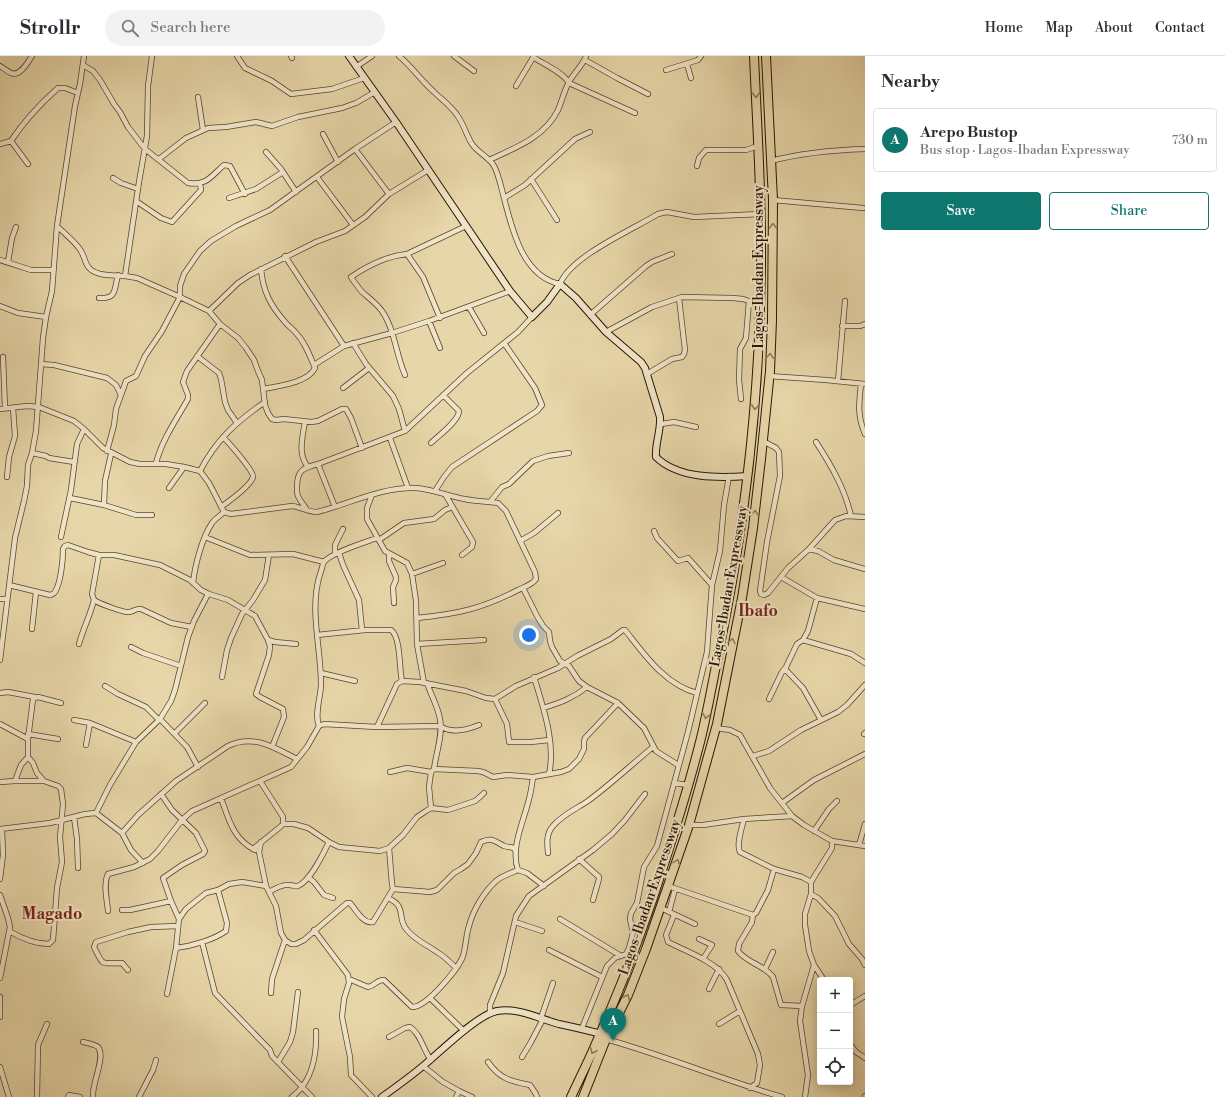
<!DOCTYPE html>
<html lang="en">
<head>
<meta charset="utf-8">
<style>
  :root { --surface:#fff; --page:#f2f2f3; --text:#2b2b33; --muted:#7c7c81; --line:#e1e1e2; --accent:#0f766e }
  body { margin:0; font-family:"Libre Bodoni",serif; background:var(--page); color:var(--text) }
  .controls { position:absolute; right:12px; bottom:12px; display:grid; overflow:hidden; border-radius:4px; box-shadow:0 2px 10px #0003 }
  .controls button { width:36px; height:36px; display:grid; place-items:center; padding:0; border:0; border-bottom:1px solid var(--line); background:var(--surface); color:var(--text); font:20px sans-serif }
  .you { position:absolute; left:529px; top:579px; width:14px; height:14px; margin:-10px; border:3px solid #fff; border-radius:50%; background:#1a73e8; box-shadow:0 0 0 6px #1a73e833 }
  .badge { display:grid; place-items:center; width:26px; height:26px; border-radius:50%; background:var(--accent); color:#fff; font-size:13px; font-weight:700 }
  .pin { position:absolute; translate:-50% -33px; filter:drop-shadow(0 1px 2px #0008) }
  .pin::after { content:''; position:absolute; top:21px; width:14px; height:12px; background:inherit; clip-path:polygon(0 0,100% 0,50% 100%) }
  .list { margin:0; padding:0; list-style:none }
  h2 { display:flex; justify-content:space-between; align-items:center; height:52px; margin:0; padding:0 16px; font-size:17px }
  h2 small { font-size:13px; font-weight:400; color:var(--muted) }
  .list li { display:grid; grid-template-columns:26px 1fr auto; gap:12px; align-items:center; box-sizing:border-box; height:64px; margin:0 8px 8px; padding:0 8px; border:1px solid var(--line); border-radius:4px }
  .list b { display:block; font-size:15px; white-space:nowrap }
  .list p { margin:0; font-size:13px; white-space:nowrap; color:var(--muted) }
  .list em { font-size:13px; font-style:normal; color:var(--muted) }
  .actions { display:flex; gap:8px; padding:12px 16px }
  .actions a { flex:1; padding:9px 0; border:1px solid var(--accent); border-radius:4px; text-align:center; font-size:14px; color:var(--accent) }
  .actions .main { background:var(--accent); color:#fff }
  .icon { flex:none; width:22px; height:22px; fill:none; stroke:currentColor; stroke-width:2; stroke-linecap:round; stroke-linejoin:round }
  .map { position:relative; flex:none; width:865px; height:1041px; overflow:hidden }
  header { display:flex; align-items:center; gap:24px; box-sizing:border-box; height:56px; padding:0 20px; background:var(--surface); border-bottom:1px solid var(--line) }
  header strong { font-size:19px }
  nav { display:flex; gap:22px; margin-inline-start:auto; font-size:14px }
  .search { width:280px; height:36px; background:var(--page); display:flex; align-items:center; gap:10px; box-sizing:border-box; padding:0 14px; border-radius:22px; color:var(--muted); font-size:15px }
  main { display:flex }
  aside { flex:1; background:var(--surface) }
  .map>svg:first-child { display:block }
</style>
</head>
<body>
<header>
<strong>Strollr</strong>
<div class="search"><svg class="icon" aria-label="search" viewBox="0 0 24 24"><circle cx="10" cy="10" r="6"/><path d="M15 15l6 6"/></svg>Search here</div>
<nav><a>Home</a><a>Map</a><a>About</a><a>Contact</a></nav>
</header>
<main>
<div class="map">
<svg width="865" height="1041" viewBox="0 0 865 1041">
  <rect width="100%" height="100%" fill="#e7d6a9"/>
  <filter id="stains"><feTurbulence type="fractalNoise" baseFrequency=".005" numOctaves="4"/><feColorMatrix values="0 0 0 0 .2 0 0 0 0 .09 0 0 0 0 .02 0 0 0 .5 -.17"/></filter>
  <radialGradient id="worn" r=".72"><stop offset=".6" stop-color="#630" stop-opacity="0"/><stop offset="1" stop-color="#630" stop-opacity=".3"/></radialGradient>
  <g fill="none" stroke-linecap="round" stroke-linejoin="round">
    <defs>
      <path id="street" d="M237 0 245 12 272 25 291 38 332 33 364 22
        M291 0 292 2
        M399 0C411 10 421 24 433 35 441 43 450 49 457 59 464 68 466 79 472 88 478 97 489 101 494 110 499 119 501 131 504 142 512 173 523 221 560 228 571 200 632 174 658 158L667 156 694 161 761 158
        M454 0 474 15
        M533 1C543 8 563 16 569 27L635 57
        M585 4 617 22 648 38
        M687 8 691 22
        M83 9 93 15 100 24 114 48 120 56 128 71 145 93 188 127C207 130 211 120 224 109L230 110 245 138
        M0 10C3 12 7 15 11 17 20 21 28 6 32 0
        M356 11 372 0
        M666 14 698 4 701 0
        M516 30 534 0
        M198 41 203 74
        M323 78 338 106
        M11 85 28 108
        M0 88 11 85C24 65 40 48 58 32H65L78 37
        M355 93 389 138
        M266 96 281 113 296 136
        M159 103 186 82 208 72 226 71 256 66 272 70 298 61 342 52 356 47 375 36
        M489 104C515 92 545 81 558 54 562 45 564 35 569 26 574 17 583 9 586 0
        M771 105C801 97 834 94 865 93
        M697 110 699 102 706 94H746L758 90
        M317 121 353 169
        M113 122 121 127 138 133
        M531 123 557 164
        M229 142 256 133 283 116
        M504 142 525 129 575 83 590 76
        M773 144 863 152
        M136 145 161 162 172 166 201 134 200 127
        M57 170C64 177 73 184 79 192 84 198 84 204 87 209 93 221 114 219 125 220
        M407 198 423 221 440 262
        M285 200 344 290
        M0 204 31 214H53
        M8 206 12 182 16 171
        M261 213C263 235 270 249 285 266 288 270 293 273 296 277 305 286 310 300 315 312 308 327 278 330 263 333
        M99 242C117 243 114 234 118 219
        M0 250 18 257 46 261
        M469 251 484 277
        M209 255 238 227 250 219 316 186 345 175 365 161 389 138 428 114
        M590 259 646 210 652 206 672 198
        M429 265 440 292
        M842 270H860L865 268
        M606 276 652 251 682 241 733 242 743 243 760 249
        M353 287 366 308 393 340 399 353 405 375
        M197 300 219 317 221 323 225 346 228 354 237 367
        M3 301 5 352
        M41 308 54 309 107 322 116 329 121 339
        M314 309 344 290 392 277 429 265 510 235
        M647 318 672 303 682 301 684 298 685 294 679 242
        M405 319C396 299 395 274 382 255 376 247 369 242 362 236 358 231 354 226 351 221 367 210 387 200 407 198L466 170
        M769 320 826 324 865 328
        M838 325 845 245
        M861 328C859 347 857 360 865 378
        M343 332 369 312
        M741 343 739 324 740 293 746 282 749 245
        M0 353 27 350 39 351 74 365 84 373 103 392 130 406 140 408H166L184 411 200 415 209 427 224 456 231 458 292 450C301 451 308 456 317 456 349 448 381 431 415 432 432 433 448 440 465 443 473 445 482 445 490 446L502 431 509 428 533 405 548 400 569 397
        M305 365C303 380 297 398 308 411
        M661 368 674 366 696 371
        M390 382 408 432
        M763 385 776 392 779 396 780 420 767 486 760 535 761 538 764 539 768 537 788 512 809 493 835 464 846 460 865 461
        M816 386C831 409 845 433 851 460
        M431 387C438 380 459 365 459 355L443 339
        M362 392 351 362 346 353H342L318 365 311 366 284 363 276 364 272 363 268 357 265 349 262 324 258 315 254 304 246 292 238 282 220 268 209 255 180 241V230L184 218 200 195 211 185 236 170 270 154 355 93 396 66
        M107 395 114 369 116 353 126 325 136 320 145 300 162 275 180 241 137 222 125 220 139 126 147 80 148 30 152 0
        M32 397 46 400 49 402 74 406
        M156 407C162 384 176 364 188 343V339L183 326 187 315 220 268
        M200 415C216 384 236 366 265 346
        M7 421 9 401 15 380 13 352
        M169 432 184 411
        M435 435 444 421 452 411 537 355 542 349 535 332 504 287
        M445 438 473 486 472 491 462 499
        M372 439 367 452V463L385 495 407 507 412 518 416 545 417 588 424 627
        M70 442 104 449 136 459H152
        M104 449 105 425 111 398
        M221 451C228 446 251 429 253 421 254 415 228 386 223 381
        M335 451 318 408 405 375 467 317 518 276 532 261
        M307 454C304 449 300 445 298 440 297 438 297 434 297 431 297 414 303 412 318 408
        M654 475 657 482 678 505 688 502 712 529
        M61 481 71 434 77 388 84 373
        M205 481 250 499 293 498 324 506
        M379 484 404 467 434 463 445 454 452 451
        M520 485 534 477 558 457
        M809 493 818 495 834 504 865 513
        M339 497 343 509 359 544 362 574
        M335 498V489L343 473
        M389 498V505L396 521V524L393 531 394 547
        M99 499 92 538 94 544C98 547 124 557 129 556 133 556 136 552 141 553L171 567 192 571
        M412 518 443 507
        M781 521 817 542 865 553
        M193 527C195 509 202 482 212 467 215 463 220 460 224 456
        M9 529 50 539C53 538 54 538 55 536 61 526 63 504 63 493L65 490 68 489 88 496 99 499H114L160 509 190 524 201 534 209 538 228 544 255 560 268 584 270 590 269 599 256 638 260 641 283 653 284 661 272 691
        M523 532 537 560 543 570 549 576 550 585 552 591 560 605 569 610 579 625 587 631 618 647 644 672 656 695 678 709
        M817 542 808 575 803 584 797 588 786 611V614L803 632 821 664
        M0 543H7
        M417 562C457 558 481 553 518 534 524 531 532 529 536 523L535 516 506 455 498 447 490 446
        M32 573 36 536
        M317 579 365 574H391C401 581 399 613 402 625
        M268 584 275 586 296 588
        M803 584 851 598 865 607
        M79 588C83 573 90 560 94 544
        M417 588 484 584
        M131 591 143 597 181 610
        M0 604 15 482 24 445 27 430 28 409 32 397 36 375 43 282 46 261 52 235 57 170 75 50 80 28 84 0
        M321 617 355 625
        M222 621 227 594 231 582 242 558 253 544 265 524 269 499
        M534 621C543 651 556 687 549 718
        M427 627C431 639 438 651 440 663 443 679 436 697 434 713L431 716 429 731 431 752
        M105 630 118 638 146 651 159 664
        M0 637 8 636 35 641
        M495 643 507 668 509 686H531L549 684
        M769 643 782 616 786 611
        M543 652C560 647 573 642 587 631
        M160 663 187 691 198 711
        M74 664 90 667 86 689
        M90 667 136 686
        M0 668 28 683
        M319 670C314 659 321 640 321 628 321 591 309 554 320 518 322 514 322 509 324 506 330 497 366 486 377 482
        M377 671 397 628 402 625 420 626 466 635 486 642 495 643 516 630 558 612 577 600 611 583 623 574H625C644 598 665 629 697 637
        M716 672 730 674 740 679 770 732 792 760 804 769 832 785 865 790
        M175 677 205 647
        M28 678 58 683
        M864 678 865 677
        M753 700 769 695 801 674 838 656 847 649 865 629
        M434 713 478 715 483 716 493 721 507 719 533 721 561 716 569 713 579 703 584 693V686L585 682 618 647
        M390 716 407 712 431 716
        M533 721C532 728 531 736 529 743 524 765 510 792 518 814L527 817 544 830
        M15 725 21 709 28 701
        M0 726 15 725H44
        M674 727 688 729
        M161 738 172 754 196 777 205 795 203 798 182 809 163 822 171 845 179 863 176 892 167 938
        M221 742C229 764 233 783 255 794
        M782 747 814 724 865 698
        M96 757 110 729 136 686 160 663 171 645 175 634 188 581 194 565 208 538
        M74 761 77 783 78 812
        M744 763C742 771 736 789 740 796L774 813 802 821 811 826
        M283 768H294L308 772 329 786 339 791 380 795 389 792 403 779 417 761 426 755 431 752 448 754 475 745 481 740 484 737
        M689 769H703L744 763 792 760
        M0 773 50 767 85 758 96 757 122 777 131 794 143 807
        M814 775 829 753 837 745
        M122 777 138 759 176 725 228 690C254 678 273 691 297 703
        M261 786 259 796 266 830 276 850 281 877 285 884 291 888H296L304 884 347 847H350C356 854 363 868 373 866L393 833 392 828 389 792
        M859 789 865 768
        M253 793 280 771 283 768V761L260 725
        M548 797C547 787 546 778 553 770 562 759 576 753 588 745 611 728 631 709 653 691
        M579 803 599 821V823L593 844
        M774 813 768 834 756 857 753 859 752 866 739 888 738 895C747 907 764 909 773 921L781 949 802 950
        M308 821 314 826 324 839 333 842
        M0 823 3 799 2 773
        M668 830 753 859
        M393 833 430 836 437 834 454 817 461 813 468 808 476 797 481 786C492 781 494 785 504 790 507 791 511 791 514 792L516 796
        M269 836C274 833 283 828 289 829 293 829 295 831 298 830 311 824 323 798 329 786
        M811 838 818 842 835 860 849 888 862 903 865 909
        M0 839 8 862 10 871 0 922
        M388 842C408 851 396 862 407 874 415 884 427 889 437 896 444 900 450 906 456 912
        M661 852 695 868
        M122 854H130L171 845
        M108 855C107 844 103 828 108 818L134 811 150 803 158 795 182 764 192 755 291 711 307 691 319 670 324 668 377 671 440 670C452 678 467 674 479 669
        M669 856 675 833
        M674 859 666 879 668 886C686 895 717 906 727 924L758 998 760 1009 757 1027 750 1032
        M179 863 186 853 206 837 218 834 229 828 242 826 266 830
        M560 863 621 900
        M515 866 542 875
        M314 874 348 919 349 927 344 943 342 961 350 1001 351 1019 372 1041
        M9 875C21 882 35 888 49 888L53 884 57 832 62 806 60 781 63 748 61 733 58 730 44 725 37 717 33 707 28 701V683L33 643 38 641 61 647
        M699 883 712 889 703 903
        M202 886 215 937 270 994 272 1000 312 1041
        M176 892C192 890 213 884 226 875L227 867 218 834
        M549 894 602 921
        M765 913 773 896
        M128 914 122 907C100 907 104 911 94 891L96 886 128 876 151 871 178 870
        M349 923 368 931C375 930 377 923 384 924L412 951C426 952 459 912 463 900 466 890 466 879 469 870 473 854 484 836 496 825 502 820 511 817 518 814
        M824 924 814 909 809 895 805 869V858L811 838V826L832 792V785
        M709 933 719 913
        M271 937 272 923 285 884
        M0 941V961
        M430 942 464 975
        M850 949 865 940
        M490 957V949L503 917 516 860 529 840 593 794 612 778 625 764 645 738
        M541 962 553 927
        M719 968 740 955
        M582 972 607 910 615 902 626 898 629 892 633 877 630 863 631 857 637 847 644 811 657 790 688 676 707 596 712 529 720 495 724 449 729 420
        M389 981 405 972 410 971C421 978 423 994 431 1004
        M606 983C666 1000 723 1024 782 1041
        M83 986C87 987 94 988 98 991 105 999 95 1022 94 1031 93 1034 93 1038 93 1041
        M850 988 856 996 865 1002
        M522 1001 531 986 543 963
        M278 1006 290 986 293 976 298 936
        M488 1006C500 1023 510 1025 530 1029L536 1038 537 1041
        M423 1010 443 1026 459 1035
        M0 1011 9 1041
        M37 1041 38 989 47 968
        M68 1041 69 1039 80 1041
        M139 1041 153 1014 156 1004
        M292 1041C312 1026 317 999 316 975
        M456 1041 459 1035 472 1041
        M805 1041 808 1019 800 965 802 950 814 909
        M865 1041V1040"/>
      <path id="secondary" d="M349 0 396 66 510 235 532 261 547 246 560 228 576 242 606 276 641 306 645 312 660 361C661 375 655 387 656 401 678 423 719 422 748 420
        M382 1041C396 1031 410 1021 423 1010 440 996 477 959 497 955 517 951 540 963 559 968 573 971 587 974 601 978"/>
      <path id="highway" d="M571 1041C609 964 640 884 666 802 679 761 692 719 702 678 708 652 713 625 718 599 745 470 760 341 761 209 762 140 757 70 754 0
        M583 1041 606 983 628 939 646 893 689 769 717 668 742 542 753 472 761 403 770 315 772 264 773 144 766 0"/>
    </defs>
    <use href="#street" stroke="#58442c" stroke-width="6"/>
    <use href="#secondary" stroke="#281303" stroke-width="8"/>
    <use href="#highway" stroke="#281303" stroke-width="10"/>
    <use href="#street" stroke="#efe4c7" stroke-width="4.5"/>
    <use href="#secondary" stroke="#efe4c7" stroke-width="6"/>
    <use href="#highway" stroke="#e7d6a9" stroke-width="8"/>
  </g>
  <defs><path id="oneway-chevron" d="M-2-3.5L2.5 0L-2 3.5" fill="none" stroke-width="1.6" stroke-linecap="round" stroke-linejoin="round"/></defs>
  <g stroke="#917e5e">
    <use href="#oneway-chevron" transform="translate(756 39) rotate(88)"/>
    <use href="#oneway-chevron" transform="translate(773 170) rotate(-90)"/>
    <use href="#oneway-chevron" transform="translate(770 300) rotate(-87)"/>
    <use href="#oneway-chevron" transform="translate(755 351) rotate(95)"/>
    <use href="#oneway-chevron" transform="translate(755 457) rotate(-82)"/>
    <use href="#oneway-chevron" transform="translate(732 585) rotate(-79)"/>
    <use href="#oneway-chevron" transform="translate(706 660) rotate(102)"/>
    <use href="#oneway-chevron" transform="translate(677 806) rotate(-70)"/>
    <use href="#oneway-chevron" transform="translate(627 941) rotate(-65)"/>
    <use href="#oneway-chevron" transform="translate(593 995) rotate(115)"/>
  </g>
  <g text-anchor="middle" stroke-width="4" stroke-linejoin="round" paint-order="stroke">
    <g font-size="14" fill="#281303" stroke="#efe4c7">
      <text transform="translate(758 211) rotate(-90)" y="5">Lagos-Ibadan Expressway</text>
      <text transform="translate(728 530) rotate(-80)" y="5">Lagos-Ibadan Expressway</text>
      <text transform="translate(649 841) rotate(-71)" y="5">Lagos-Ibadan Expressway</text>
    </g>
    <g font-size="16" font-weight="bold" fill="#7a1f14" stroke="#efe4c7">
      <text x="758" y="560">Ibafo</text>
      <text x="52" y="863">Magado</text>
    </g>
  </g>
  <rect width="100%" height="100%" filter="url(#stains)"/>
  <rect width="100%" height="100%" fill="url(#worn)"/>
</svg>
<div class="controls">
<button>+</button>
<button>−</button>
<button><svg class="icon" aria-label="locate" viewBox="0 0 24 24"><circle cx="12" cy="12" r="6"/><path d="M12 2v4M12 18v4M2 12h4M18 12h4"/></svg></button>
</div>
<div class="you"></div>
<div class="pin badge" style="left:613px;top:985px">A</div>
</div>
<aside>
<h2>Nearby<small></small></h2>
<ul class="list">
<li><span class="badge">A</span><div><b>Arepo Bustop</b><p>Bus stop · Lagos-Ibadan Expressway</p></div><em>730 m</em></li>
</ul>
<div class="actions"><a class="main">Save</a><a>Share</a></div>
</aside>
</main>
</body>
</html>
